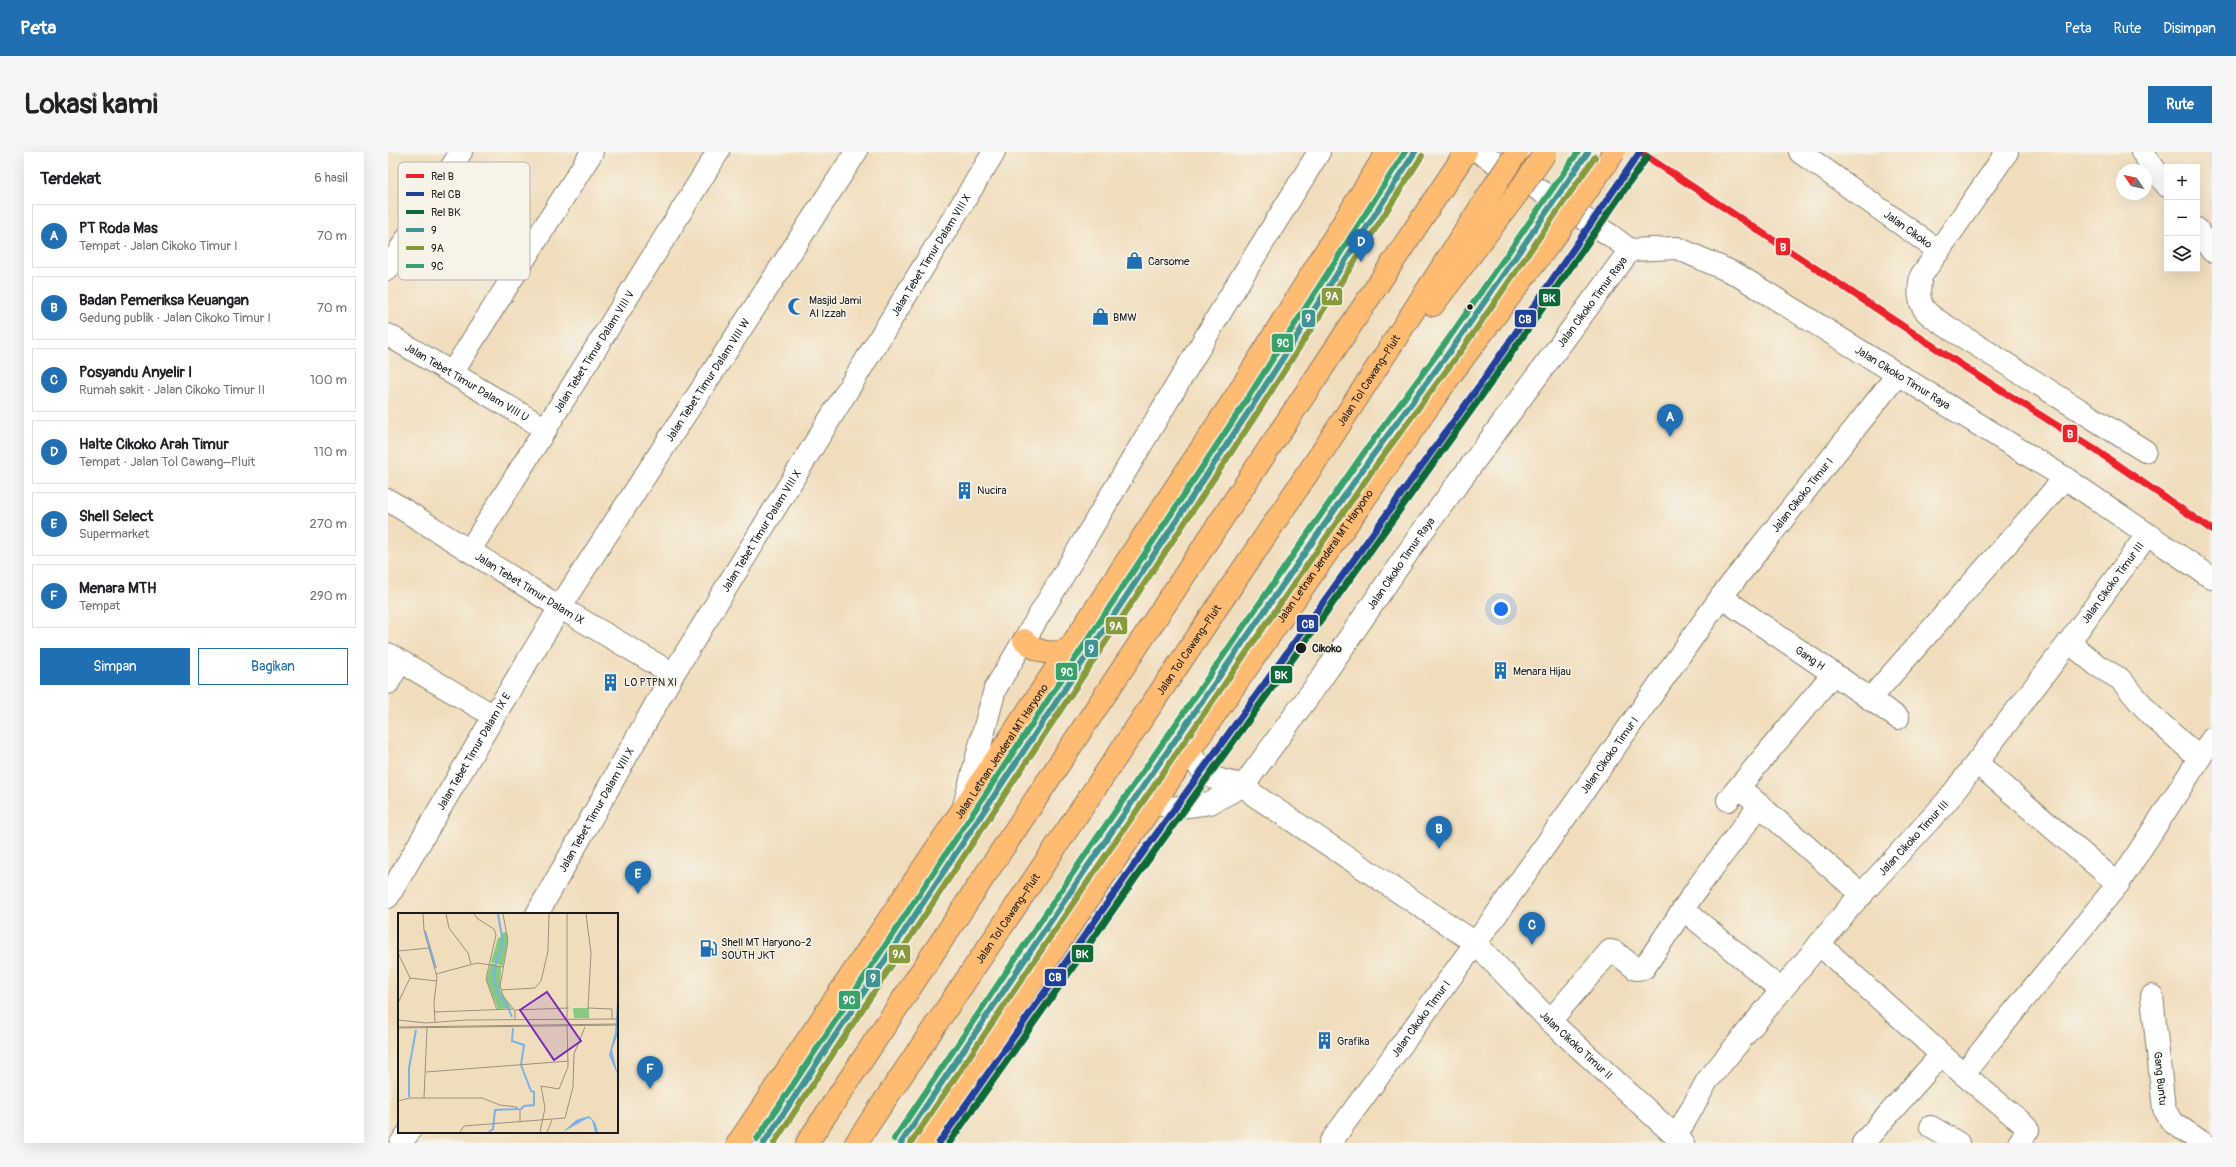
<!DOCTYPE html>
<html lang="id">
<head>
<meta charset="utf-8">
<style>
  :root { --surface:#fff; --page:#f6f6f6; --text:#202124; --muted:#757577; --line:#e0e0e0; --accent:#1f6fb2 }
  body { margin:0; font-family:Pangolin,sans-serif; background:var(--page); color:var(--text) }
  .controls { position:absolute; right:12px; top:12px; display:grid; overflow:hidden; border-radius:0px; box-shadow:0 4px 16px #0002 }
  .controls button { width:36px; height:36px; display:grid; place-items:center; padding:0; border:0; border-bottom:1px solid var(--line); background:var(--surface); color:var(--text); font:20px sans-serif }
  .compass { position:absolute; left:1728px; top:12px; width:36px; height:36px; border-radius:50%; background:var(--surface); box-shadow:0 4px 16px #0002; rotate:304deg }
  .you { position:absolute; left:1113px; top:457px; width:14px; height:14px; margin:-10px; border:3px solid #fff; border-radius:50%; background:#1a73e8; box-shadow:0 0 0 6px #1a73e833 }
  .badge { display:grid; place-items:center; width:26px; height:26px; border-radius:50%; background:var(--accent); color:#fff; font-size:13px; font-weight:700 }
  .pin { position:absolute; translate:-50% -33px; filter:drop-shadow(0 1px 2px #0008) }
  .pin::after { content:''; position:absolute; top:21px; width:14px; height:12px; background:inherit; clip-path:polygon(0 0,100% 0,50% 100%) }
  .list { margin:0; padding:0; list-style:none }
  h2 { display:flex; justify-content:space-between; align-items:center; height:52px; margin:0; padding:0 16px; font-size:17px }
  h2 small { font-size:13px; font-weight:400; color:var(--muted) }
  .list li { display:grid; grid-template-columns:26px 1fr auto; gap:12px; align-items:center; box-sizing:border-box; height:64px; margin:0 8px 8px; padding:0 8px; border:1px solid var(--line); border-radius:0px }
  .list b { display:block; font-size:15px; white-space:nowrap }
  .list p { margin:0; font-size:13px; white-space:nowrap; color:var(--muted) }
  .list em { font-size:13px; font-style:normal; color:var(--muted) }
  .actions { display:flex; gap:8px; padding:12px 16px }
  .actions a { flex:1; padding:9px 0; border:1px solid var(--accent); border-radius:0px; text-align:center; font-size:14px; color:var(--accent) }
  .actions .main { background:var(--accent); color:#fff }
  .icon { flex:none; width:22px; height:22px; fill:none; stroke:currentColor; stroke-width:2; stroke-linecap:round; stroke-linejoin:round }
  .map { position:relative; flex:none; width:1824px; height:991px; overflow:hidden; border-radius:0px }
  header { display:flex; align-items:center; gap:24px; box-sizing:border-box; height:56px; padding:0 20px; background:var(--accent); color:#fff }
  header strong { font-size:19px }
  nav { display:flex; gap:22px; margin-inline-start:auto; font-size:14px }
  .intro { display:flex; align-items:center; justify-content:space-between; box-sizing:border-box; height:96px; padding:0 24px }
  h1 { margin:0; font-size:28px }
  .button { padding:10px 18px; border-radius:0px; background:var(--accent); color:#fff; font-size:14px; font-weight:700 }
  main { display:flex; gap:24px; padding:0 24px }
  aside { flex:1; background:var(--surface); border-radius:0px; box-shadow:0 4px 16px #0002 }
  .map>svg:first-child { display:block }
</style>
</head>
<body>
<header>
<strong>Peta</strong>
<nav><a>Peta</a><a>Rute</a><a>Disimpan</a></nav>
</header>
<div class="intro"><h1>Lokasi kami</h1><a class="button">Rute</a></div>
<main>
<aside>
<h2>Terdekat<small>6 hasil</small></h2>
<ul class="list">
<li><span class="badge">A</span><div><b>PT Roda Mas</b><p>Tempat · Jalan Cikoko Timur I</p></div><em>70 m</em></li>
<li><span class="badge">B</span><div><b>Badan Pemeriksa Keuangan</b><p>Gedung publik · Jalan Cikoko Timur I</p></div><em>70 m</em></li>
<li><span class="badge">C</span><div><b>Posyandu Anyelir I</b><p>Rumah sakit · Jalan Cikoko Timur II</p></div><em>100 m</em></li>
<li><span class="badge">D</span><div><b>Halte Cikoko Arah Timur</b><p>Tempat · Jalan Tol Cawang–Pluit</p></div><em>110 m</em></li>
<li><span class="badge">E</span><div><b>Shell Select</b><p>Supermarket</p></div><em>270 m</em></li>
<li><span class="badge">F</span><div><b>Menara MTH</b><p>Tempat</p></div><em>290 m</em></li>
</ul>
<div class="actions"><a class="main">Simpan</a><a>Bagikan</a></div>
</aside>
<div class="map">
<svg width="1824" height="991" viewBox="0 0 1824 991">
  <rect width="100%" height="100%" fill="#f7f3e8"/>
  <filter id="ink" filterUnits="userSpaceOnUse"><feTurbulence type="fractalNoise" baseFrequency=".025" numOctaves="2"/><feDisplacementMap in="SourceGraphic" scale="8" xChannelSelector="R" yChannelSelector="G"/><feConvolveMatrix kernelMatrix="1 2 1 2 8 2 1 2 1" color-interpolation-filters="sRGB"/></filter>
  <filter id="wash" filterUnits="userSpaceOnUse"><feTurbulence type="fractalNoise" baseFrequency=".012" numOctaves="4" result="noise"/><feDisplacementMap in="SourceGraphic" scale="16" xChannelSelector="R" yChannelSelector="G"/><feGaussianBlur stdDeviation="0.9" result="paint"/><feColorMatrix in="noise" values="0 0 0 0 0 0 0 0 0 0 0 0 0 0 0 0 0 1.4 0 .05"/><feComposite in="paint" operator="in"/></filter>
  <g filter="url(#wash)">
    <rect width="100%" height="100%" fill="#f0ddbc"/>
  </g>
  <g filter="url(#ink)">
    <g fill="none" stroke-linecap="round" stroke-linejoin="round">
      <defs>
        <g id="minor">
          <path id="s1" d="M1412 0 1551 99"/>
          <path d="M1619 0 1533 124C1526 159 1540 162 1566 179L1757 299"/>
          <path d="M0 117 73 0"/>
          <path id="s2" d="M0 183 158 277"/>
          <path d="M64 221 204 0"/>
          <path id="s3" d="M0 348 173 456 285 522"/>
          <path id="s4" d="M82 398 330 0"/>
          <path id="s5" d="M1333 445 1510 566"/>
          <path d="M1681 490 1710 514 1732 527 1763 563 1811 606"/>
          <path d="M0 502 106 564"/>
          <path d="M0 531 12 510"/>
          <path d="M1482 547 1677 326"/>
          <path d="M1589 611 1730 732"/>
          <path id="s6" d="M856 633 866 643 1086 790 1162 869 1295 991"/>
          <path d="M1361 644 1474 743"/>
          <path d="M1340 648 1445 522"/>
          <path id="s7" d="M0 745 106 564 184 436 468 0"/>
          <path d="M1295 757 1393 838"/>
          <path d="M1431 792 1575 922 1730 732 1824 587"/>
          <path id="s8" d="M1764 844 1776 957 1784 970 1815 991"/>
          <path d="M1162 869 1222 799 1227 800 1248 817 1256 816 1310 735 1372 653"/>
          <path d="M1575 922 1638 974 1640 978 1631 991"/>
          <path d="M1543 975 1570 991"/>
          <path id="s9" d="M1288 985 1319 929 1461 756 1559 649 1681 490 1759 383"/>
          <path id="s10" d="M942 991 1108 763 1333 445 1510 222"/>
          <path d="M1475 991 1553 903"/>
        </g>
        <g id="tertiary">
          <path d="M1091 0 1222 83 1242 98"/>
          <path d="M1754 0 1779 34"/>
          <path d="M1809 77 1824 99"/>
          <path id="s11" d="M1242 98 1289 96 1348 122 1677 326 1824 426"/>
          <path d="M802 598C813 627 828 628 856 633"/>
          <path id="s12" d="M767 651 785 656 822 651 856 633 933 527 1034 380 1242 98"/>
          <path d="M576 654 607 537 850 131 931 0"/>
          <path id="s13" d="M149 762 285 522 606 0"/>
          <path d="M13 991 21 980"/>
        </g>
        <g id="trunk">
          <path d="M636 488C650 501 661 503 680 498"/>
          <path id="s14" d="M350 991 575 657 850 241 999 0"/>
          <path id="s15" d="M534 991 802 598 1064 221 1171 79"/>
        </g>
        <g id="motorway">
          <path d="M1045 153 1128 43"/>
          <path d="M419 991 1078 0"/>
          <path id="s16" d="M468 991 936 297 1109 30"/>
        </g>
      </defs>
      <use href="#minor" stroke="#867c6c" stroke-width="24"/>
      <use href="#tertiary" stroke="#867c6c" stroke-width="24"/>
      <use href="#trunk" stroke="#867c6c" stroke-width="24"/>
      <use href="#motorway" stroke="#867c6c" stroke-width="24"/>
      <use href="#minor" stroke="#fff" stroke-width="22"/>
      <use href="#tertiary" stroke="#fff" stroke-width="22"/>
      <use href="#trunk" stroke="#ffbb71" stroke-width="22"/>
      <use href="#motorway" stroke="#ffbb71" stroke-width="22"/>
      <defs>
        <path id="trunk-bridge" d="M1171 79 1226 0"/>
        <path id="motorway-bridge" d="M1109 30 1129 0
          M1128 43 1158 0"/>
      </defs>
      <use href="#trunk-bridge" stroke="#867c6c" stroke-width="24" stroke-linecap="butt"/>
      <use href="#motorway-bridge" stroke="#867c6c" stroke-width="24" stroke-linecap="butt"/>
      <use href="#trunk-bridge" stroke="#ffbb71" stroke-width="22"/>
      <use href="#motorway-bridge" stroke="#ffbb71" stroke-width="22"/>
      <defs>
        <path id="bus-1" d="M376 991 861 259 1027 0
          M513 991 700 714 982 307 1068 191 1200 0"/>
        <path id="bus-2" d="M386 991 868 263 1034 4
          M523 991 707 719 989 312 1075 196 1207 5"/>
        <path id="bus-3" d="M369 987 854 255 1017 0
          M506 987 693 709 975 302 1061 186 1190 0"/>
      </defs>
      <use href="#bus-1" stroke="#f7f3e8" stroke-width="9"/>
      <use href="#bus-2" stroke="#f7f3e8" stroke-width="9"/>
      <use href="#bus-3" stroke="#f7f3e8" stroke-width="9"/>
      <use href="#bus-1" stroke="#409592" stroke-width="6"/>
      <use href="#bus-2" stroke="#879b3c" stroke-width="6"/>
      <use href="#bus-3" stroke="#39a26b" stroke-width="6"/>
      <defs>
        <path id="rail-1" d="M1252 0 1575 214 1706 297 1824 378"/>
        <path id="rail-2" d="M551 991 746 713 1091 234 1252 0"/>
        <path id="rail-3" d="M561 991 753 718 1097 239 1259 5"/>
      </defs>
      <use href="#rail-1" stroke="#f7f3e8" stroke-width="10"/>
      <use href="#rail-2" stroke="#f7f3e8" stroke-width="10"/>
      <use href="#rail-3" stroke="#f7f3e8" stroke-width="10"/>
      <use href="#rail-1" stroke="#ec2329" stroke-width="7"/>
      <use href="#rail-2" stroke="#20409a" stroke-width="7"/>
      <use href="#rail-3" stroke="#0e6938" stroke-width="7"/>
    </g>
  </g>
  <defs>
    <symbol id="shop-bare" viewBox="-9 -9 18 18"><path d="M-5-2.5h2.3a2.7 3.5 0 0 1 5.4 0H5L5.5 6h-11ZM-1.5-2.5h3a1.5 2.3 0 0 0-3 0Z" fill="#1f6fb2" stroke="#f7f3e8" stroke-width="2.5" paint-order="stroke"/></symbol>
    <symbol id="mosque-bare" viewBox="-9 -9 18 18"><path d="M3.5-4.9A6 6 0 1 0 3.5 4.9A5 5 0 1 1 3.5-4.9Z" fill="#1f6fb2" stroke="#f7f3e8" stroke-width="2.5" paint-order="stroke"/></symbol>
    <symbol id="building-bare" viewBox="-9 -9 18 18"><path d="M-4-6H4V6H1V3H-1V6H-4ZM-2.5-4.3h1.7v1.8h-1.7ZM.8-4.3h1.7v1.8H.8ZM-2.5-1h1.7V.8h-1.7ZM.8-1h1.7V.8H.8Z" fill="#1f6fb2" stroke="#f7f3e8" stroke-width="2.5" paint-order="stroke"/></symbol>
    <symbol id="fuel-bare" viewBox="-9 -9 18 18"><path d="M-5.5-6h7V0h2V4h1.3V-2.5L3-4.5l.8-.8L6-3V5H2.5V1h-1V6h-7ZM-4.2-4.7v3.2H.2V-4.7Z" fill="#1f6fb2" stroke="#f7f3e8" stroke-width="2.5" paint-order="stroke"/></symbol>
  </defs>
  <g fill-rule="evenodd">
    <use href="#shop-bare" x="734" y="96" width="25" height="25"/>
    <use href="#mosque-bare" x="396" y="142" width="25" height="25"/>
    <use href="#shop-bare" x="700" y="152" width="25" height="25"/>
    <use href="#building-bare" x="564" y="326" width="25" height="25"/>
    <use href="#building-bare" x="1100" y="506" width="25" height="25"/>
    <use href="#building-bare" x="210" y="518" width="25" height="25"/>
    <use href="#fuel-bare" x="308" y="784" width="25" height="25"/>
    <use href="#building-bare" x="924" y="876" width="25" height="25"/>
  </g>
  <g fill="#1c1c1c" stroke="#f7f3e8" stroke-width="1.5">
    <circle cx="1082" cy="155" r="3.5"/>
    <circle cx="913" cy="496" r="6"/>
  </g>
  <g text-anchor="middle" stroke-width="3" stroke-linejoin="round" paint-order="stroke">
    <g font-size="11" fill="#1c1c1c" stroke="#f7f3e8">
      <text dy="4" stroke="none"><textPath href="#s1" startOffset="133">Jalan Cikoko</textPath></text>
      <text dy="4" stroke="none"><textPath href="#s13" startOffset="768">Jalan Tebet Timur Dalam VIII X</textPath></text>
      <text dy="4" stroke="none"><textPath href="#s12" startOffset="690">Jalan Cikoko Timur Raya</textPath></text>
      <text dy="4" stroke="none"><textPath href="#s4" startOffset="234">Jalan Tebet Timur Dalam VIII V</textPath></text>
      <text dy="4" stroke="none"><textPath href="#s11" startOffset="308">Jalan Cikoko Timur Raya</textPath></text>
      <text dy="4" stroke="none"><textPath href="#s7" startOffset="608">Jalan Tebet Timur Dalam VIII W</textPath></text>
      <text dy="4" stroke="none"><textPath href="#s16" startOffset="919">Jalan Tol Cawang–Pluit</textPath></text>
      <text dy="4" stroke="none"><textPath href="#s2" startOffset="92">Jalan Tebet Timur Dalam VIII U</textPath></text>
      <text dy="4" stroke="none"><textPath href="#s10" startOffset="802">Jalan Cikoko Timur I</textPath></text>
      <text dy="4" stroke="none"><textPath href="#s13" startOffset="444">Jalan Tebet Timur Dalam VIII X</textPath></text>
      <text dy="4" stroke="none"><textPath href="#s15" startOffset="712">Jalan Letnan Jenderal MT Haryono</textPath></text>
      <text dy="4" stroke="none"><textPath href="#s12" startOffset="366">Jalan Cikoko Timur Raya</textPath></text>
      <text dy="4" stroke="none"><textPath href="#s9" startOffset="707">Jalan Cikoko Timur III</textPath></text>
      <text dy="4" stroke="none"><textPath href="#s3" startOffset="167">Jalan Tebet Timur Dalam IX</textPath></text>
      <text dy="4" stroke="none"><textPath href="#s16" startOffset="595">Jalan Tol Cawang–Pluit</textPath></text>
      <text dy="4" stroke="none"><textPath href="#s5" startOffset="108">Gang H</textPath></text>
      <text dy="4" stroke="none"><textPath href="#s14" startOffset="472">Jalan Letnan Jenderal MT Haryono</textPath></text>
      <text dy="4" stroke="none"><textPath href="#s7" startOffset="169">Jalan Tebet Timur Dalam IX E</textPath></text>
      <text dy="4" stroke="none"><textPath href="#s10" startOffset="478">Jalan Cikoko Timur I</textPath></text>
      <text dy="4" stroke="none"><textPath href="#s13" startOffset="120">Jalan Tebet Timur Dalam VIII X</textPath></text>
      <text dy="4" stroke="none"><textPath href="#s9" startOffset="383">Jalan Cikoko Timur III</textPath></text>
      <text dy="4" stroke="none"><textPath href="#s16" startOffset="271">Jalan Tol Cawang–Pluit</textPath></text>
      <text dy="4" stroke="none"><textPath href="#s10" startOffset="154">Jalan Cikoko Timur I</textPath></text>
      <text dy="4" stroke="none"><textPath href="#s6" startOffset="424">Jalan Cikoko Timur II</textPath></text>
      <text dy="4" stroke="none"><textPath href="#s8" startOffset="83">Gang Buntu</textPath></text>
    </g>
    <g font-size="11" fill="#1c1c1c" stroke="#f7f3e8" text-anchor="start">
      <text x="760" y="113">Carsome</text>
      <text x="421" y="152">Masjid Jami<tspan x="421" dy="13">Al Izzah</tspan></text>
      <text x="725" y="169">BMW</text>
      <text x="589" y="342">Nucira</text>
      <text x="1125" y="523">Menara Hijau</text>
      <text x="236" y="534">LO PTPN XI</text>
      <text x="333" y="794">Shell MT Haryono-2<tspan x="333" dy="13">SOUTH JKT</tspan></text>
      <text x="949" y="893">Grafika</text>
    </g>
    <g font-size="11" font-weight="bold" fill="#1c1c1c" stroke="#f7f3e8" text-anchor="start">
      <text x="924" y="500">Cikoko</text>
    </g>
  </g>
  <g transform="translate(10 761)">
    <rect width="220" height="220" fill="#f0ddbc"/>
    <path d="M109 19 110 26 105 53 93 49 100 25 103 24V20ZM93 50 103 54 102 77 113 95 100 96 88 67ZM175 95H191V105H176Z" fill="#85c982"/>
    <path d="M220 74V120L214 137 220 163 211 142 217 120ZM191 203 197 209 200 219H197L194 207 190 205 165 219 178 207Z" fill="#79b2e9"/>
    <path fill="none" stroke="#79b2e9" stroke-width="2" d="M100 1 105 30 97 53 96 66 100 81 110 94 114 104M27 18 38 55M115 115 114 128 126 132 123 152 133 178 136 179V192L126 193 122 197M11 184V155L18 117M91 219 95 216 97 197 120 196"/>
    <path fill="none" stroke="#9b907c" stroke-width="1" d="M25 1 26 17 39 64 36 89 37 109M48 1 51 15 70 40 73 51M76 1 80 6 96 16 98 22 88 66 99 97M105 1 110 28 102 73 105 83 117 98V106M188 1 193 40 190 95 214 96V106M0 38 31 35M0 40 12 65 0 90M38 61 79 50 105 54M12 65 39 68M103 77 137 75 143 68 150 38 151 1M117 97 171 95M36 99 115 96M169 106V1M0 107 28 110 68 107 220 106M0 114 220 111M0 115 220 112M28 159 171 148M26 185 29 115M0 188 12 185H84L102 192 118 194 122 197V209M62 219 66 213 167 205 175 174 176 141 187 114M142 219 147 195 143 173 161 176 170 154 169 111M149 219 154 207"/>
    <path fill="#7b2cbf" fill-opacity="0.15" stroke="#7b2cbf" stroke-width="2" d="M149 79 183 128 156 147 122 97Z"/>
    <rect width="220" height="220" fill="none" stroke="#1c1c1c" stroke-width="2"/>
  </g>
  <rect x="10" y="10" width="132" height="118" rx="6" fill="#f7f3e8" stroke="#b5b2ab" stroke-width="1"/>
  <rect x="18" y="22" width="18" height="4" fill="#ec2329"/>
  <rect x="18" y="40" width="18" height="4" fill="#20409a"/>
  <rect x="18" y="58" width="18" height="4" fill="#0e6938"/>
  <rect x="18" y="76" width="18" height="4" fill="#409592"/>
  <rect x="18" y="94" width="18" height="4" fill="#879b3c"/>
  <rect x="18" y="112" width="18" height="4" fill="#39a26b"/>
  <g font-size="11" fill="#1c1c1c">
    <text x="43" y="28">Rel B</text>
    <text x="43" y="46">Rel CB</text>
    <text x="43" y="64">Rel BK</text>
    <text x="43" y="82">9</text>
    <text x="43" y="100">9A</text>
    <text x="43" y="118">9C</text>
  </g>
  <g stroke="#f7f3e8" stroke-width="1.5">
    <rect x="1387" y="85" width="16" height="19" rx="4" fill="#ec2329"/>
    <rect x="933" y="135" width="22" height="19" rx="4" fill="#879b3c"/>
    <rect x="1150" y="136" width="23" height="19" rx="4" fill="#0e6938"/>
    <rect x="913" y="157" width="15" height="19" rx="4" fill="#409592"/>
    <rect x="1126" y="157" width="23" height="19" rx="4" fill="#20409a"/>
    <rect x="883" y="181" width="23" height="20" rx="4" fill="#39a26b"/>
    <rect x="1674" y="272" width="16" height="19" rx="4" fill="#ec2329"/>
    <rect x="908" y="462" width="23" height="19" rx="4" fill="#20409a"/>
    <rect x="717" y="464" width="23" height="19" rx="4" fill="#879b3c"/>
    <rect x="696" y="487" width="15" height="19" rx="4" fill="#409592"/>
    <rect x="667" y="510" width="23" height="19" rx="4" fill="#39a26b"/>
    <rect x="882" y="513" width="23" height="19" rx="4" fill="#0e6938"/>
    <rect x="683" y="792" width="23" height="19" rx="4" fill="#0e6938"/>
    <rect x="500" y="792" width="23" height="20" rx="4" fill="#879b3c"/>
    <rect x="656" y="816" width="23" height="19" rx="4" fill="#20409a"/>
    <rect x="477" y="817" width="16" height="19" rx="4" fill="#409592"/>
    <rect x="450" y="838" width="23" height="20" rx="4" fill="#39a26b"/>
  </g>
  <g font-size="11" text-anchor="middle" font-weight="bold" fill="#fff">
    <text x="1395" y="99">B</text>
    <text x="944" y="148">9A</text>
    <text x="1161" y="150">BK</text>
    <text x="920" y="170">9</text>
    <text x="1137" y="171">CB</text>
    <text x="895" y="195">9C</text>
    <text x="1682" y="286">B</text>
    <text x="920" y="476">CB</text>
    <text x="728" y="478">9A</text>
    <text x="703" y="501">9</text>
    <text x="679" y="524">9C</text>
    <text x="893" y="527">BK</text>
    <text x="694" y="806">BK</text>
    <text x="511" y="806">9A</text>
    <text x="667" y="829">CB</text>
    <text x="485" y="830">9</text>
    <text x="461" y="852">9C</text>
  </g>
</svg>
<div class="controls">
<button>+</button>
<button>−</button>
<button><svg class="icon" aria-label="layers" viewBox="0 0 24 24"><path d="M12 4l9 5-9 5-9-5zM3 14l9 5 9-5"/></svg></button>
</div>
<svg class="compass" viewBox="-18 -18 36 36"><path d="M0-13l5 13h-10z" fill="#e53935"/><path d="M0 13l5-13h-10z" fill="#757577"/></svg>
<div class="you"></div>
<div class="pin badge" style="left:1282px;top:285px">A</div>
<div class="pin badge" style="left:1051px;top:697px">B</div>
<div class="pin badge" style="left:1144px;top:793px">C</div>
<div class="pin badge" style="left:973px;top:110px">D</div>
<div class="pin badge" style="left:250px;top:742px">E</div>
<div class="pin badge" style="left:262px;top:937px">F</div>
</div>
</main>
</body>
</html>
